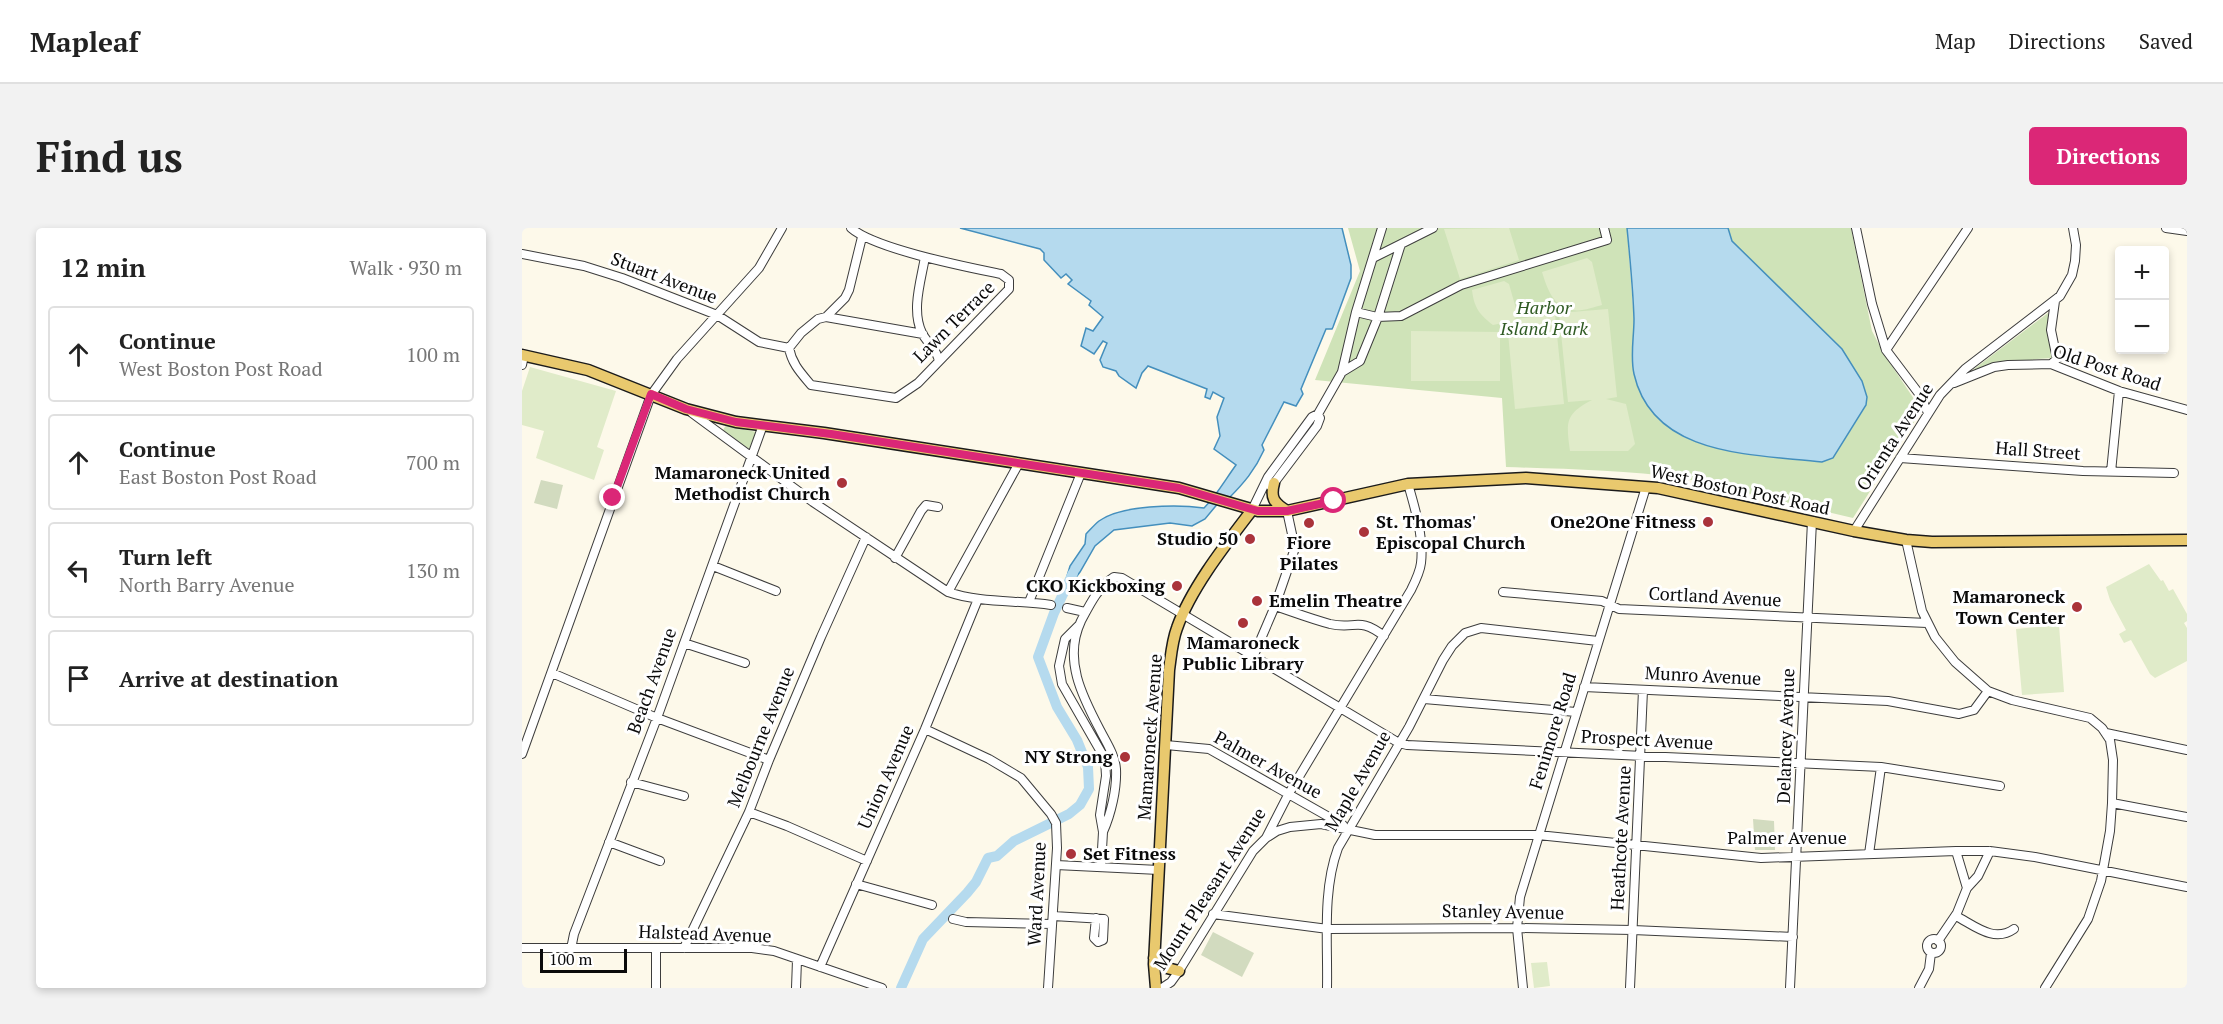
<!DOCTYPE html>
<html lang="en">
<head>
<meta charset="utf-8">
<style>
  :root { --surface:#fff; --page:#f2f2f2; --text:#222; --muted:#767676; --line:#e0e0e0; --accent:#db2777 }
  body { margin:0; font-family:"PT Serif",serif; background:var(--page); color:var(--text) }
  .controls { position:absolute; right:18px; top:18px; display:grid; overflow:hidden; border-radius:6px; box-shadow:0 3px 9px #0003 }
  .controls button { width:54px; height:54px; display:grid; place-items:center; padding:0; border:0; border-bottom:2px solid var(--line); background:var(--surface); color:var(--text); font:30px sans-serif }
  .scale { position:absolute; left:18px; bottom:15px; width:87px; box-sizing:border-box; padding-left:6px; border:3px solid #0a0a0a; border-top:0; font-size:16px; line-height:21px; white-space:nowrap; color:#0a0a0a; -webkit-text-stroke:4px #fff; paint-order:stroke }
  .stop { position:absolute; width:18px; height:18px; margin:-14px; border:4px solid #db2777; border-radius:50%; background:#fff }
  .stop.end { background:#db2777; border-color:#fff; box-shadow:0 2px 6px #0008 }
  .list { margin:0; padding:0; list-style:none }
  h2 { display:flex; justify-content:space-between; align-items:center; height:78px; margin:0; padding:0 24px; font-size:26px }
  h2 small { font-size:20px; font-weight:400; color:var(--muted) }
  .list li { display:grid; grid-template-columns:39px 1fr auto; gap:18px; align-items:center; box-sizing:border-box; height:96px; margin:0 12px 12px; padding:0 12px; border:2px solid var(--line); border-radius:6px }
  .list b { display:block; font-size:22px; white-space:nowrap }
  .list p { margin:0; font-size:20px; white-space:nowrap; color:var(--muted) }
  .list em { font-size:20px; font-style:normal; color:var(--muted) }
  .icon { flex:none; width:33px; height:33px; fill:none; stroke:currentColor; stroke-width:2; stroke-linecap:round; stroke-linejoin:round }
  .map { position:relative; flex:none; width:1665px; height:760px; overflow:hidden; border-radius:6px }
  header { display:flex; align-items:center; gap:36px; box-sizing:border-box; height:84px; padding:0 30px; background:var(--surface); border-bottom:2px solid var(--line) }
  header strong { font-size:28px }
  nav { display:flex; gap:33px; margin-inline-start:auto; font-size:21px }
  .intro { display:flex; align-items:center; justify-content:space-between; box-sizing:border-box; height:144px; padding:0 36px }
  h1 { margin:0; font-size:42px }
  .button { padding:15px 27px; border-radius:6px; background:var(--accent); color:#fff; font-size:21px; font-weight:700 }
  main { display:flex; gap:36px; padding:0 36px }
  aside { flex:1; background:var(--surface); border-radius:6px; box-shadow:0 3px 9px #0003 }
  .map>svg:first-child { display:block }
</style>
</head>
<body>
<header>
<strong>Mapleaf</strong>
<nav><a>Map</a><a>Directions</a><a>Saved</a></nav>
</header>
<div class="intro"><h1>Find us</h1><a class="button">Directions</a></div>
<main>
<aside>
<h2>12 min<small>Walk · 930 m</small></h2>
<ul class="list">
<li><svg class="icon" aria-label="ahead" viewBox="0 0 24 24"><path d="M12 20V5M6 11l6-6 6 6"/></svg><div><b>Continue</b><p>West Boston Post Road</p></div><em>100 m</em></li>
<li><svg class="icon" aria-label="ahead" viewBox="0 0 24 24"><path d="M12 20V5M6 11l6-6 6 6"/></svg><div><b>Continue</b><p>East Boston Post Road</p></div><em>700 m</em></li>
<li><svg class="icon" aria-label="left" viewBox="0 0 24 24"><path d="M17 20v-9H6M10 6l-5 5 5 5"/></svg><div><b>Turn left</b><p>North Barry Avenue</p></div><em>130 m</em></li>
<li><svg class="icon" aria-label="arrive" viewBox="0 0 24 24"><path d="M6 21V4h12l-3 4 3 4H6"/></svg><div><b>Arrive at destination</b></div></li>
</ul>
</aside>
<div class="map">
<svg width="1665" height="760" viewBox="0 0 1665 760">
  <rect width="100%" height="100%" fill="#fdf9ea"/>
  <path fill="#cfe3b8" d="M826 0H1105L1112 93 1110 130 1161 209 1208 223 1300 234 1311 230 1344 178 1320 121 1210 13 1206 0H1329L1350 103 1362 126 1394 174V191L1331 290 1161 250C1102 242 1043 241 984 239L980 170 793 152 838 43Z
    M1526 85 1531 130 1515 131 1448 144Z
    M204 197 234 204 227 221 201 202Z"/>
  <path fill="#d2dbbf" d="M19 252 41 257 35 281 12 275Z
    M1231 591 1252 593 1253 622H1233Z
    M691 704 732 725 720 749 679 727Z"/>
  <path fill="#e0ebc9" d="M987 0 997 32 938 51 922 1Z
    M1065 30 1070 34 1080 77C1072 79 1059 84 1051 82 1031 79 1025 60 1020 44Z
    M982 53 987 56 996 88 992 91 1033 87 1042 176 993 181 985 94 971 97C958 87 952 80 950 62Z
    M1086 81 1095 169 1084 171 1104 176 1113 216 1106 223H1048C1044 194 1043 186 1070 172L1046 174 1037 85Z
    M889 103 978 104V153H889Z
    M8 139 94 163 75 219 82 222 72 252 14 230 22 203 0 197V163Z
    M1627 336 1639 353 1641 352 1647 363 1651 361 1665 386V393L1662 395 1665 400V433L1633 450 1628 446 1609 412 1602 415 1597 406 1604 402 1588 372 1584 359Z
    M1537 397 1542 464 1500 467 1494 401Z
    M1025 734 1028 758 1012 760 1009 735Z"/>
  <path fill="#b5daee" stroke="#448fbd" stroke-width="1.5" d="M438 0H820L829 37V50L811 99 810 101H804L779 161 781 166 774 178 762 174 740 217 742 222C733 242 722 255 707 270L702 268 683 291 670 298 648 295 592 302 573 318 558 344 548 357 542 358 548 338 563 316 564 306C568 302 572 297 577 293 599 277 655 276 682 280 695 267 703 252 714 237L692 221 698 208 695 189 702 170 691 164 688 171 683 169 685 161 626 138 620 145 614 160 597 148 594 143 581 139 578 132 585 115 581 113 572 126 559 118 564 100 571 103 581 89 567 77 569 73 546 56 550 52 544 46 539 50 522 32V25L518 21Z
    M1105 0H1206L1210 13 1320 121 1340 153 1345 169 1344 177 1311 230 1300 234C1233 226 1131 230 1112 146 1108 128 1112 110 1112 91 1111 61 1108 30 1105 0Z"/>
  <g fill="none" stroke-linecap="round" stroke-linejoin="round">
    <path stroke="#b5daee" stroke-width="10" d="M379 760 401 711 445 665 454 654 466 630 475 628 492 613 547 586 558 577 567 561 566 539 555 512 535 479 516 429 532 385 551 345"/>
    <defs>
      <path id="minor" d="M1334 0 1350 76 1364 122 1398 167 1406 185
        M1644 0 1665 3
        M0 26 62 38 100 50 195 87 237 114 267 120
        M403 29C399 53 389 82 400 105 405 115 415 121 417 133
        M851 30 911 0
        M834 84 855 89 879 88 939 57 1085 12 1082 0
        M304 89 401 106
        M267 120C270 136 279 145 289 157L374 170 396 155 487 61V52L479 46C445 39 353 21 329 0
        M267 120 279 105 296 91 304 89 323 70 327 62 340 9
        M1364 122 1446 0
        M1529 136 1535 131 1529 102 1533 73
        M0 137 2 128
        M820 144 838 133 856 89 879 16
        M1432 155 1472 139 1486 137 1529 136 1597 163 1665 182
        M170 185 291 274 426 364C458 375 495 372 529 377
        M1378 230 1561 243 1652 245
        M1589 244 1597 163
        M749 259 795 198 798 190 796 186
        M730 282 746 249 790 189 796 186 820 144 834 84 860 0
        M1332 303 1418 167 1443 141 1538 68 1550 47 1553 33 1554 17 1551 0
        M1384 312 1400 383 1413 409 1433 434 1466 463 1490 472 1568 490 1580 500 1588 512 1591 532 1590 575 1588 603 1579 653 1566 691 1523 760
        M373 330 399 283 404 277 416 279
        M191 338 254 363
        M426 364 497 235
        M981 364 1080 373 1097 381 1405 395
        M507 374 559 245
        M753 378C771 384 789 391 808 396 834 402 836 388 862 408
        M545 380 563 384
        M556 398 543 411 537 438 540 456 583 531 584 548 578 587 581 604 579 639
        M162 415 223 435
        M732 427 753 378 773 320 765 283
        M30 445 135 490 247 532
        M1062 459 1366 473 1437 486 1452 482 1466 463
        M902 471 1054 484
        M403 501 467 531 499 550 529 586 534 595 535 620 526 760
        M1584 505 1665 522
        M644 517 687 521 821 597
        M0 526 129 167 155 131 237 40 260 0
        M109 554 162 568
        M1590 575 1665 589
        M227 584 265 598 345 633
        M581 604C589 586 595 561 594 541 593 527 584 514 578 502 560 468 541 431 559 393 568 376 576 359 592 349L600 350 877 515 885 517 1359 539 1478 558
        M744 610 755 603 768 599 799 596 853 607H1016L1239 630 1434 623H1468L1513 629 1665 659
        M87 614 138 633
        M1434 623 1445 660
        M1347 626 1359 539
        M534 637 637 642
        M334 656 410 677
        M691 686 806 701 995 700 1111 702 1271 709
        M531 688 582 691 581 712 576 714 572 710 574 690
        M1434 688C1453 698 1472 715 1492 701
        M431 691 444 694 530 696
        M1405 718a7 7 0 1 1 14 0a7 7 0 1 1-14 0Z
        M1416 713 1435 685 1445 660 1456 648 1468 623
        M0 720H230L252 723 360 760
        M162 720 227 584 247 532 299 409 344 309
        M49 721 52 706 135 490 241 197
        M298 739 403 501 456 371
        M134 760V720
        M274 760 275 732
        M640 760 649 754 657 743 731 623 744 610 766 567 889 362C893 354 898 344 899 335 902 310 893 280 886 256
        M805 760C806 715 800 663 816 620L887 499 921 432 930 418 943 405 959 400 1076 413
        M1001 760 995 700 998 669 1124 259
        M1108 760 1121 462
        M1268 760 1290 293
        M1397 760 1407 741 1409 725"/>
      <path id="major" d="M0 127 66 142 164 181 214 194 302 205 657 260 736 283H765L886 256 1004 250 1136 260 1332 303 1384 312 1410 314 1665 312
        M752 255C748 270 752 275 765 283
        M632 730 645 740 657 743
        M634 760 632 736 647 442C649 428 650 413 655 400 669 360 704 316 730 282"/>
    </defs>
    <use href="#minor" stroke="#3d3d3d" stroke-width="10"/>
    <use href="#major" stroke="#1b1b1b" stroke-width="13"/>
    <use href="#minor" stroke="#fff" stroke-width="8"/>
    <use href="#major" stroke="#e9c96e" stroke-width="10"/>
  </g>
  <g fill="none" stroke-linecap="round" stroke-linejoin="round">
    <path stroke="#db2777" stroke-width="8" d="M91 270 129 166 164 181 214 194 309 206 657 260 736 283H765L812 273"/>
  </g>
  <g fill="#aa333b" stroke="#fff" stroke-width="2">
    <circle cx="320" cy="255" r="6"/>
    <circle cx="1186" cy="294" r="6"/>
    <circle cx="787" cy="295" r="6"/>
    <circle cx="842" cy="304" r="6"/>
    <circle cx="728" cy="311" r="6"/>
    <circle cx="655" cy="358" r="6"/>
    <circle cx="735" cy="373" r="6"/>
    <circle cx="1555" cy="379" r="6"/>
    <circle cx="721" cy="395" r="6"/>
    <circle cx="603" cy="529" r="6"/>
    <circle cx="549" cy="626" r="6"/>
  </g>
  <g text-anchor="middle" stroke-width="6" stroke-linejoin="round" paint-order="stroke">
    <g font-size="18" fill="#0a0a0a" stroke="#fff">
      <text transform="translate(142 50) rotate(21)" y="6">Stuart Avenue</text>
      <text transform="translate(432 94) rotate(-45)" y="6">Lawn Terrace</text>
      <text transform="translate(1585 140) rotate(18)" y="6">Old Post Road</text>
      <text transform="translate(1373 209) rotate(-57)" y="6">Orienta Avenue</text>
      <text transform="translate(1516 223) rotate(4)" y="6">Hall Street</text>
      <text transform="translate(1218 262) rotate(12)" y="6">West Boston Post Road</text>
      <text transform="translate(1193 369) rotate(3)" y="6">Cortland Avenue</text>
      <text transform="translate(1181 448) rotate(3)" y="6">Munro Avenue</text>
      <text transform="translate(130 453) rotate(-70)" y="6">Beach Avenue</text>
      <text transform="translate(1031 503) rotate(-73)" y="6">Fenimore Road</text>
      <text transform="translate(1264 508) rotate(-88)" y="6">Delancey Avenue</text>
      <text transform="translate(239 509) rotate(-68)" y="6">Melbourne Avenue</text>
      <text transform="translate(628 509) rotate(-86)" y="6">Mamaroneck Avenue</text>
      <text transform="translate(1125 512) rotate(3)" y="6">Prospect Avenue</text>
      <text transform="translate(746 537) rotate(29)" y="6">Palmer Avenue</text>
      <text transform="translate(364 549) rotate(-66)" y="6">Union Avenue</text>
      <text transform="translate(836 553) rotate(-60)" y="6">Maple Avenue</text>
      <text transform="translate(1099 610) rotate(-87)" y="6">Heathcote Avenue</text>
      <text x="1265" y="616">Palmer Avenue</text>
      <text transform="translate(688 661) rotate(-57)" y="6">Mount Pleasant Avenue</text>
      <text transform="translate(515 666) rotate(-87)" y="6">Ward Avenue</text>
      <text transform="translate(981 684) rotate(1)" y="6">Stanley Avenue</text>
      <text transform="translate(183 706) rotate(2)" y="6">Halstead Avenue</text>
    </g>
    <g font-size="18" font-style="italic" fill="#2f5a23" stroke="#fff">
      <text x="1022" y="86">Harbor<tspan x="1022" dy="21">Island Park</tspan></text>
    </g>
    <g font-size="18" font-weight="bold" fill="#0a0a0a" stroke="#fff" text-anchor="end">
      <text x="308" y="251">Mamaroneck United<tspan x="308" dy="21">Methodist Church</tspan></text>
      <text x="854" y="300" text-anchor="start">St. Thomas'<tspan x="854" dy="21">Episcopal Church</tspan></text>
      <text x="1174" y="300">One2One Fitness</text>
      <text x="716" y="317">Studio 50</text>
      <text x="787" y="321" text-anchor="middle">Fiore<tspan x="787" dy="21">Pilates</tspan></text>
      <text x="643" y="364">CKO Kickboxing</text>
      <text x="1543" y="375">Mamaroneck<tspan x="1543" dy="21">Town Center</tspan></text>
      <text x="747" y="379" text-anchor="start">Emelin Theatre</text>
      <text x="721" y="421" text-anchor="middle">Mamaroneck<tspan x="721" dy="21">Public Library</tspan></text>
      <text x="591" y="535">NY Strong</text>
      <text x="561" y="632" text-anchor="start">Set Fitness</text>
    </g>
  </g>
</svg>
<div class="controls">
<button>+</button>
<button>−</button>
</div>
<div class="scale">100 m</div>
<div class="stop" style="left:812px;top:273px"></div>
<div class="stop end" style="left:91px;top:270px"></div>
</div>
</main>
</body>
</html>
